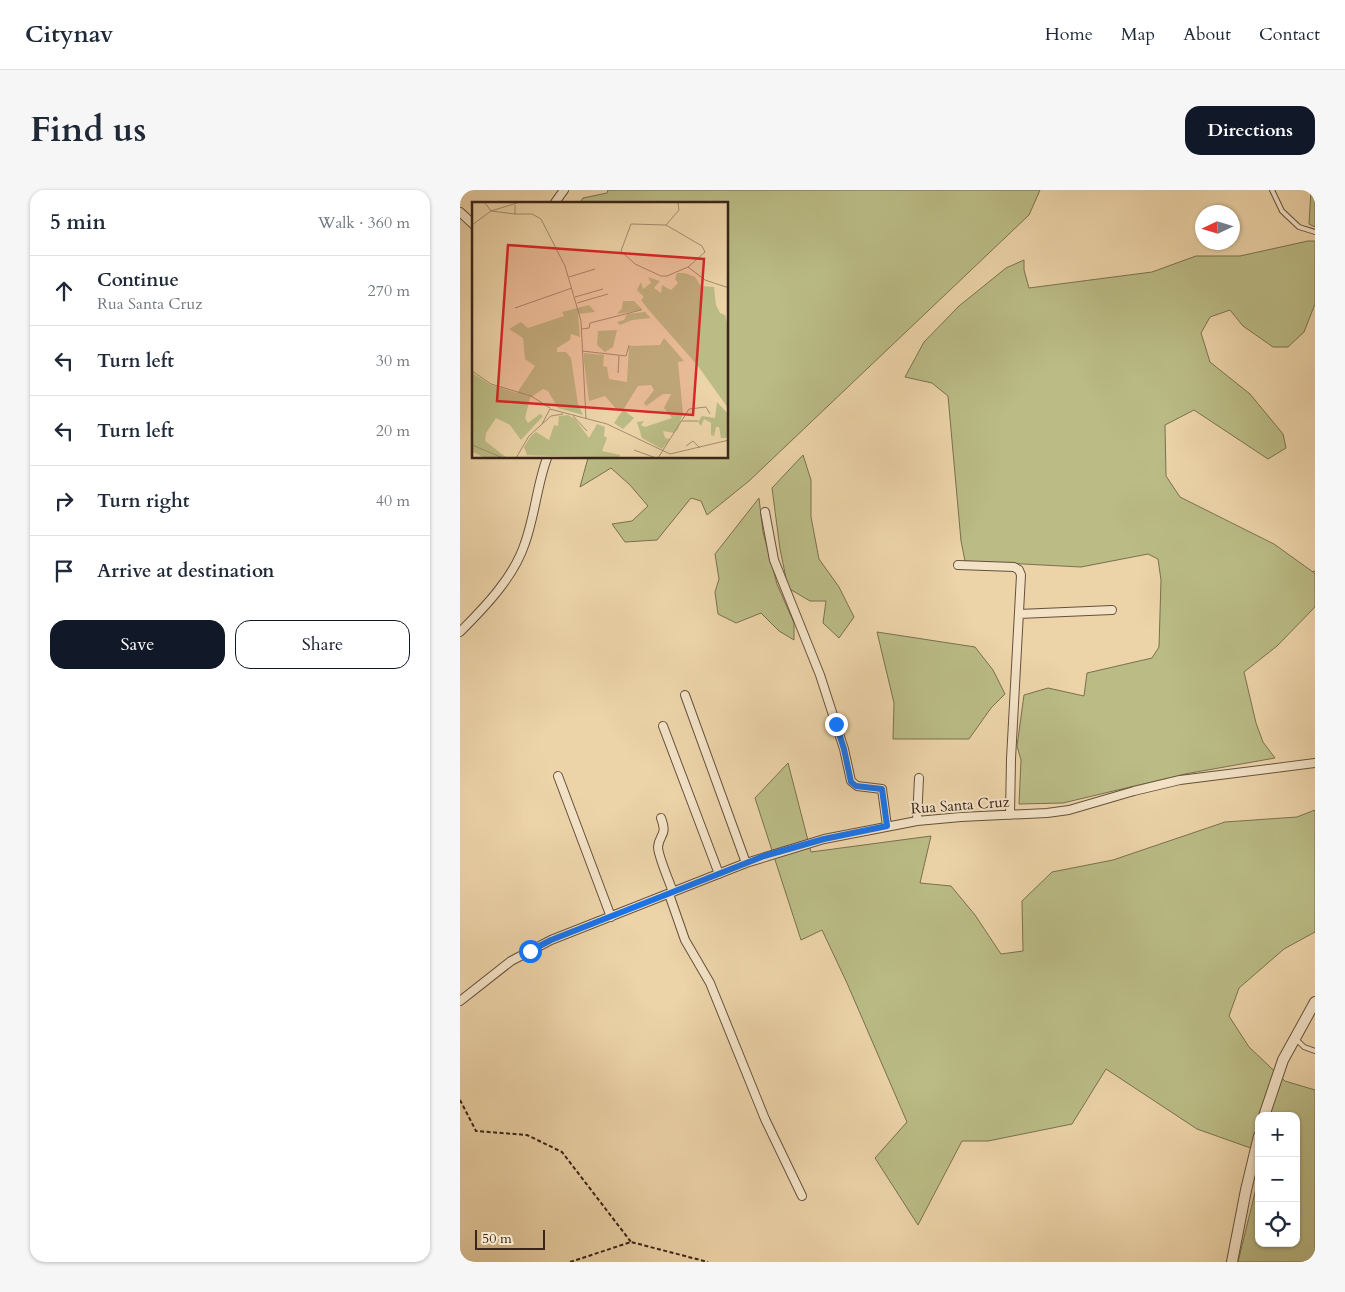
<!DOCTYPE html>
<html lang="en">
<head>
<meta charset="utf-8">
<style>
  :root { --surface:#fff; --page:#f6f6f7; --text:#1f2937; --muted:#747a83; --line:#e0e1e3; --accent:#111827 }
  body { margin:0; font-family:Cardo,serif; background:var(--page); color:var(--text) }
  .controls { position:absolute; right:15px; bottom:15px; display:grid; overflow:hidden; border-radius:10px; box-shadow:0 1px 4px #0004 }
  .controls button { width:45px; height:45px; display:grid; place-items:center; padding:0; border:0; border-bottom:1px solid var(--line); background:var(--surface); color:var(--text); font:25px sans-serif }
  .compass { position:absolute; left:735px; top:15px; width:45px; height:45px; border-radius:50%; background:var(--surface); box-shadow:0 1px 4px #0004; rotate:266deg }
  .scale { position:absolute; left:15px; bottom:12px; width:70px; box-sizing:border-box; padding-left:5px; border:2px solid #392519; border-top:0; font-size:14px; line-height:18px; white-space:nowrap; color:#392519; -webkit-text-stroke:4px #f3e2c6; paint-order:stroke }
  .stop { position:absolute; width:15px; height:15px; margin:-11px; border:4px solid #1a73e8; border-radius:50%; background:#fff }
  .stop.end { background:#1a73e8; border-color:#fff; box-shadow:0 1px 5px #0008 }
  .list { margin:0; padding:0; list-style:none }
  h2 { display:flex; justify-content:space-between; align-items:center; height:65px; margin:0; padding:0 20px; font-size:21px }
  h2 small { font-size:16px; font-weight:400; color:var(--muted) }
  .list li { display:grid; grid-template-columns:32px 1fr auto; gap:15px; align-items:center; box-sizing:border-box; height:70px; padding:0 20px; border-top:1px solid var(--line) }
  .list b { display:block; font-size:19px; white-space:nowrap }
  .list p { margin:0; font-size:16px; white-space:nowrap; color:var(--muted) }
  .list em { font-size:16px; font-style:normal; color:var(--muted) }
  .actions { display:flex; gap:10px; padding:15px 20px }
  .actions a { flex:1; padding:11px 0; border:1px solid var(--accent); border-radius:15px; text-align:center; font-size:18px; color:var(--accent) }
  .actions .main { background:var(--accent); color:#fff }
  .icon { flex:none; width:28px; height:28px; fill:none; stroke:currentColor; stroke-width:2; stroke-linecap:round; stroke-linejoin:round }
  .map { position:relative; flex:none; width:855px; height:1072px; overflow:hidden; border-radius:15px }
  header { display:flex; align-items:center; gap:30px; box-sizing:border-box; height:70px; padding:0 25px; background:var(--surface); border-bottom:1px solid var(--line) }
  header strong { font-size:24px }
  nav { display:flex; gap:28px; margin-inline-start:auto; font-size:18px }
  .intro { display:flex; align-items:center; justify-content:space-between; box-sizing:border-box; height:120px; padding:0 30px }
  h1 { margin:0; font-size:35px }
  .button { padding:12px 22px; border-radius:15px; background:var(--accent); color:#fff; font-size:18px; font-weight:700 }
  main { display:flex; gap:30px; padding:0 30px }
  aside { flex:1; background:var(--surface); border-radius:15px; box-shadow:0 1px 4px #0004 }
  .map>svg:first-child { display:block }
</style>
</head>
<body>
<header>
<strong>Citynav</strong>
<nav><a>Home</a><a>Map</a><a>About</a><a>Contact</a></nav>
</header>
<div class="intro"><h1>Find us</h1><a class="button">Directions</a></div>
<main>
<aside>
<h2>5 min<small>Walk · 360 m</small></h2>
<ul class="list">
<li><svg class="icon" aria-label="ahead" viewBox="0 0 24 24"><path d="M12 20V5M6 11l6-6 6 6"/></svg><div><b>Continue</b><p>Rua Santa Cruz</p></div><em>270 m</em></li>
<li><svg class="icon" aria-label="left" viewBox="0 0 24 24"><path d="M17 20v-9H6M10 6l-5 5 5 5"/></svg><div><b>Turn left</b></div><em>30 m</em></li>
<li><svg class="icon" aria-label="left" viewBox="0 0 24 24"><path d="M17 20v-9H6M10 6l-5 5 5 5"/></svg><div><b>Turn left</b></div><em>20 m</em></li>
<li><svg class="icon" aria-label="right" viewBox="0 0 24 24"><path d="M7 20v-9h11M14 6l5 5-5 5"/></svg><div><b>Turn right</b></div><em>40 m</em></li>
<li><svg class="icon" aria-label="arrive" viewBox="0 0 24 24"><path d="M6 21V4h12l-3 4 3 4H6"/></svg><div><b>Arrive at destination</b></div></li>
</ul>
<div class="actions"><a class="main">Save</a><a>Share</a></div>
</aside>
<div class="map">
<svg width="855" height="1072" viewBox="0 0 855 1072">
  <rect width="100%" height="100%" fill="#ecd3a8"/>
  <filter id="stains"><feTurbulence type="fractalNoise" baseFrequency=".004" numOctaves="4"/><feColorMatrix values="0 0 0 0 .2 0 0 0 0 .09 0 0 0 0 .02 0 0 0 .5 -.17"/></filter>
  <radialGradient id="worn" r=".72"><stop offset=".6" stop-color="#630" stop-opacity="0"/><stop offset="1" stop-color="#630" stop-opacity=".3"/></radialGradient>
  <path fill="#babb85" stroke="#7a704f" d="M148 0H580L569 25 289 291 247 325 241 311 231 308 197 350 165 352 152 334 172 331 188 316 170 295 151 278 120 297 128 268H268V14H119L123 8 147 3Z
    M851 0H855V37L849 34Z
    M848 51H855V114L844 142 828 157H813L783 136 770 120 750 127 741 143 750 172 790 204 823 244 826 258 808 269 734 220 705 235 706 286 720 307 814 354 853 382 855 381 853 382 855 384V417L817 456 784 482 796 533 803 552 815 568 725 584 603 613 559 614 561 570 557 556 564 505 588 498 624 506 627 483 692 468 699 457 701 390 698 369 688 364 621 377 505 371 501 351 488 206 472 193 445 187 464 152 499 116 546 78 564 70V80L569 98 692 82 736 66H780Z
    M343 265 351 290V327L359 369 379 397 394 427 379 448 363 433 366 411H350L328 398 320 359 312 298Z
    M299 308 303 342 317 394 334 433V450L319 441 301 423 276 433 258 424 255 402 259 389 255 364Z
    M417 442 515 457 533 480 545 504 531 518 509 549H433L434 513Z
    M328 573 351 662 471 646 460 693 491 696 515 725 541 764 563 761 562 711 592 682 653 670 765 632 837 627 855 620V742L824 759 779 798 769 826 789 857 825 891 855 900V1072H778L799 986V1053H836V926H799V961L737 939 646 879 612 934 528 951H502L458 1035 415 968 447 932 387 793 362 740 341 750 295 608Z"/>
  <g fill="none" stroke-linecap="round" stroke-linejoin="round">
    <defs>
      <path id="service" d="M812 0 822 21 839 37 855 42
        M836 849 844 857 855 861"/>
      <path id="minor" d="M94 14 104 0
        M0 22 14 35
        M305 322 314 370 360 485 384 559 391 591 397 596 422 599 427 636
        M498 375 554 377 559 380 561 385 551 569 550 625
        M559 424 652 420
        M0 442C25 417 54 387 65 353 75 325 77 295 87 268
        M225 505 286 673
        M203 536 259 684
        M98 586 151 727
        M201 628C208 646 199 644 198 657 198 666 210 693 213 702
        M457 631 459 588
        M209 704 225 750 250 793 305 929 342 1006
        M0 811 51 771 91 750 286 673 364 649 457 631 501 627 587 623 609 620 674 601 720 590 855 573"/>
      <path id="tertiary" d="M804 926 823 870 855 812
        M772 1072 786 1000 799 946"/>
    </defs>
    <use href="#service" stroke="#66503d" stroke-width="6"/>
    <use href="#minor" stroke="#66503d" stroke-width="10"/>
    <use href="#tertiary" stroke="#66503d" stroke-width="12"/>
    <path stroke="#392519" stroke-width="2" stroke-dasharray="4 2.5" stroke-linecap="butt" d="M0 910 16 941 67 945 102 962 171 1052
      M110 1072 171 1052 248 1072"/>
    <use href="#service" stroke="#f3e2c6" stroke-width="4"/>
    <use href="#minor" stroke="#f3e2c6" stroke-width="8"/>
    <use href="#tertiary" stroke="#f3e2c6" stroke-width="10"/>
  </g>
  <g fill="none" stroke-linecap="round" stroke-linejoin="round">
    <path stroke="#1a73e8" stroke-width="6" d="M70 761 91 750 304 666 364 649 427 636 422 599 396 596 391 592 384 559 376 534"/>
  </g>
  <g text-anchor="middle" stroke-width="4" stroke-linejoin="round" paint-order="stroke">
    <g font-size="15" fill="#392519" stroke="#f3e2c6">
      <text transform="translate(500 615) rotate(-4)" y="5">Rua Santa Cruz</text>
    </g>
  </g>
  <g transform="translate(12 12)">
    <rect width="256" height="256" fill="#ecd3a8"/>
    <path d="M205 71H213L223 75 229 84 242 85 244 103 248 111 253 113 256 125V206L226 164 175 106 169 98 172 95 165 88 169 80 171 87 179 81 176 75 188 79 182 86 189 91 190 83 199 88 206 81 203 77ZM151 99H162L171 108 145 112 150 106ZM117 103 123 110 106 112 108 135 99 132 98 138 85 146V150H94L99 156 106 202 111 213 86 206 76 189 71 187 58 196 53 216 56 221 68 212 71 214 49 238 38 223 24 216 14 231 13 239 35 256H13L1 250 0 171 19 183 45 191 63 164 53 157 51 136 37 127 49 120 56 126 92 114 90 110ZM173 110 179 116 160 118 148 123 145 120 152 118 155 112ZM145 128 141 145 133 150 125 143 126 129ZM192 136 212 159 206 160 211 211 206 227 202 231 191 229 193 236 198 237 190 247 170 236 165 220 172 219 169 223 173 225 200 216 192 206 199 192H191L174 204 172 201 182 188 179 183 166 184 151 208 162 216 151 227 142 221 151 208H145L133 194 117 199 112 159V151L132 153 131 164 135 165 137 177 155 180 157 144 188 143ZM245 200 256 212V235L253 236H249L247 225H244L242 234 239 233V221L232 217 229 224 226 220 230 214 243 216ZM96 213 103 217 117 236 125 222 133 225 132 234 135 236 130 249 148 253 147 256 47 253H55L52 245 59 234 64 230 77 238 82 223 86 224 87 214Z" fill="#babb85"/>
    <path fill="none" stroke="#a48d6f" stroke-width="1" d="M13 1 19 9 43 12M43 3V12H60L69 17 93 64 109 119 114 217M159 22 194 23 230 44 233 50 216 65 195 74H189L163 62 149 49ZM0 23 19 9 45 1M194 23 207 8 206 1M216 65 233 78 257 86M97 75 123 67M103 95 131 87M105 101 136 92M43 106 100 86M110 127 117 126 118 121 169 108M110 149 154 154 157 143M0 169 19 182 59 194 78 206M146 171 147 154M101 214 115 229M210 219H226M70 222 78 207 135 222 198 252 257 238M0 243 31 256M214 244 221 239 228 246M162 248 184 256M44 256 57 234 79 214 91 212M186 256 217 207 234 205 238 212"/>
    <path fill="#d62828" fill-opacity="0.15" stroke="#d62828" stroke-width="2.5" d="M36 43 232 57 221 213 25 199Z"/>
    <rect width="256" height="256" fill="none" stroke="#392519" stroke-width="2.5"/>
  </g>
  <rect width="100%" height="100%" filter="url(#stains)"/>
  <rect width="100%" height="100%" fill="url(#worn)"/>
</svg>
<div class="controls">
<button>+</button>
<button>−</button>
<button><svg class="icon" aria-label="locate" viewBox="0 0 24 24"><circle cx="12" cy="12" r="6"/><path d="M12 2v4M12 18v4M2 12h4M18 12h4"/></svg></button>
</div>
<svg class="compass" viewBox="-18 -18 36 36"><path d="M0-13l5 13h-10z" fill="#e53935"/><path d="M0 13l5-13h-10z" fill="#747a83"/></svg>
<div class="scale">50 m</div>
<div class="stop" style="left:70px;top:761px"></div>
<div class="stop end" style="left:376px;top:534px"></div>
</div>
</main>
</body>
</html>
